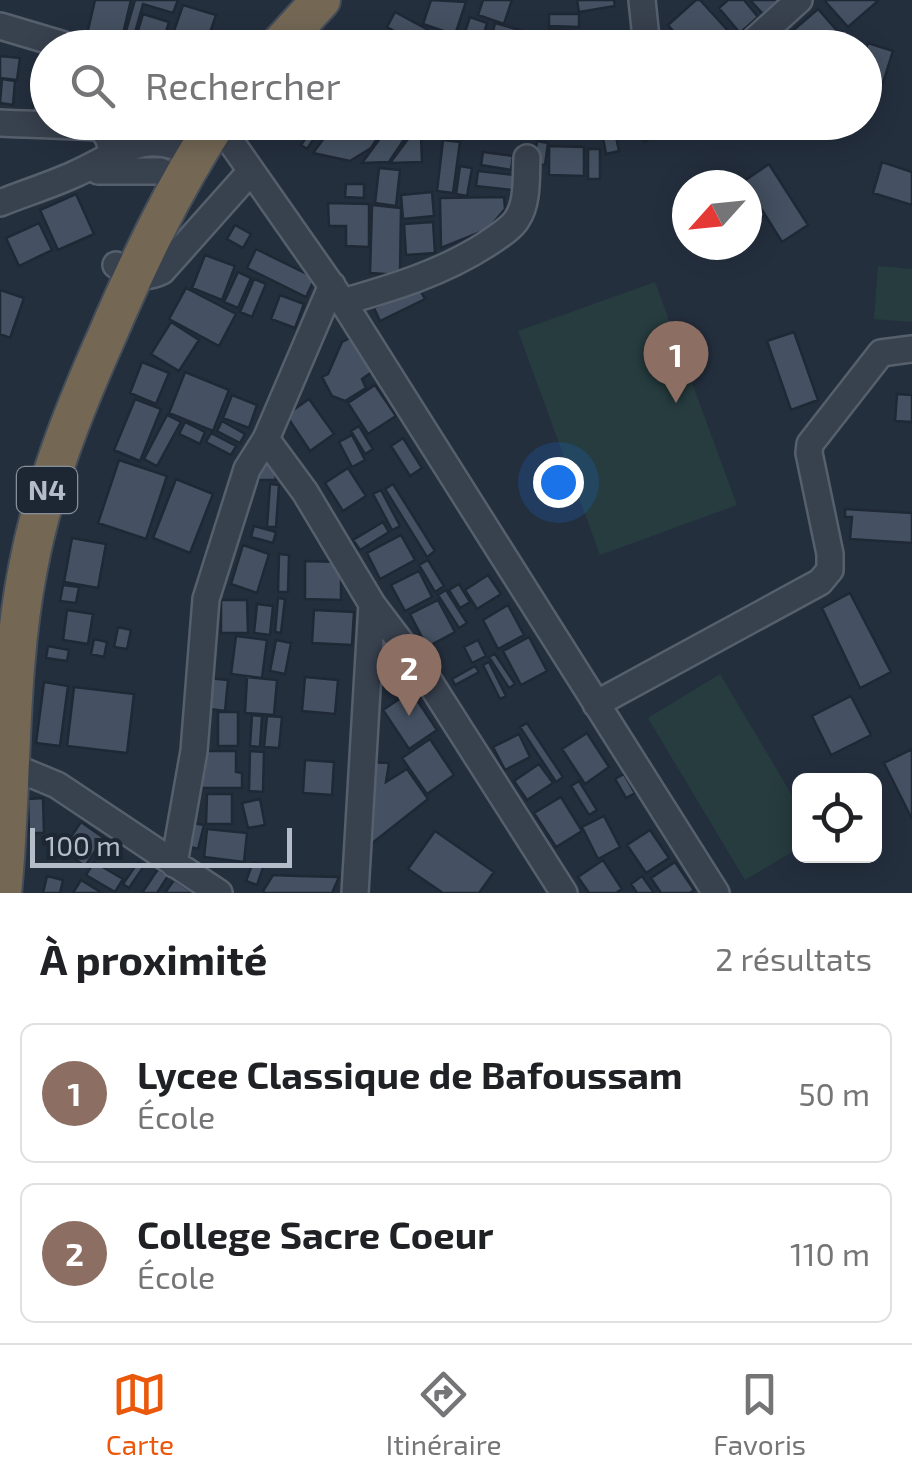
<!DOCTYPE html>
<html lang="fr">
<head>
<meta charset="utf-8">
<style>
  :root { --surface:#fff; --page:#f6f6f6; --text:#202124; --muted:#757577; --line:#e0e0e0; --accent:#ea580c }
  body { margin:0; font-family:"Exo 2",sans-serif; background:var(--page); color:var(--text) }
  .controls { position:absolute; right:30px; bottom:30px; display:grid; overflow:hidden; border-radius:15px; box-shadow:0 5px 25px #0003 }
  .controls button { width:90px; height:90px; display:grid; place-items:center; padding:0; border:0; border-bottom:2px solid var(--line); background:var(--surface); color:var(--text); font:50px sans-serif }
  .compass { position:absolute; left:672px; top:170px; width:90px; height:90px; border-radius:50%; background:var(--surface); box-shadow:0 5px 25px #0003; rotate:243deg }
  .scale { position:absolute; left:30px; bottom:25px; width:262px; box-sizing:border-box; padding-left:10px; border:5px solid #b4bcc9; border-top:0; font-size:28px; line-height:35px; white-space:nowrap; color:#b4bcc9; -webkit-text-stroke:8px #1d2633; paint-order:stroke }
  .you { position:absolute; left:558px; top:482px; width:35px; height:35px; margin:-25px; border:8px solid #fff; border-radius:50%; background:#1a73e8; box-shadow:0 0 0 15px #1a73e833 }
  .badge { display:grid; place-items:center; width:65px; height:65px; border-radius:50%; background:var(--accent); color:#fff; font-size:32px; font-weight:700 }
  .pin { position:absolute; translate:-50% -82px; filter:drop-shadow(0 2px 5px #0008) }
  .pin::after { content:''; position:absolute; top:52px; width:35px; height:30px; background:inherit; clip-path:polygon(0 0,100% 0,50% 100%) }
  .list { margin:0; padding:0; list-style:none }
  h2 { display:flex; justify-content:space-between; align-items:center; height:130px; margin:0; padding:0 40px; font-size:42px }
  h2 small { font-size:32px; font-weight:400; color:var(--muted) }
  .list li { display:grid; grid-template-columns:65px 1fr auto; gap:30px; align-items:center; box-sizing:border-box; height:140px; margin:0 20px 20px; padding:0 20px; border:2px solid var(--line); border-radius:15px }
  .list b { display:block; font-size:38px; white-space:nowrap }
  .list p { margin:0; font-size:32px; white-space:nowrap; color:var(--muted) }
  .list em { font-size:32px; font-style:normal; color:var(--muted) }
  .icon { flex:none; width:55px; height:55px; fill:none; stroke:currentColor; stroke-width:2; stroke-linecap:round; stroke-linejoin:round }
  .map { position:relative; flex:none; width:912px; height:893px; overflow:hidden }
  .search { position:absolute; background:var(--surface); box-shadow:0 5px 25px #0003; left:30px; right:30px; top:30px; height:110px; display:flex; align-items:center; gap:25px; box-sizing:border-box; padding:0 35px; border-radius:55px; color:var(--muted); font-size:38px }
  .sheet { height:450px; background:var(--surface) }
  nav { display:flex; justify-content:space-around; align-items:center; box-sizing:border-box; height:140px; border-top:2px solid var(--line); background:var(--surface); font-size:28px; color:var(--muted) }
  nav a { display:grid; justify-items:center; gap:5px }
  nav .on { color:var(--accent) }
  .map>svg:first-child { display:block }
</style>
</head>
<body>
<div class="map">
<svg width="912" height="893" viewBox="0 0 912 893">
  <rect width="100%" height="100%" fill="#242f3e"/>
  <path fill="#263c3f" d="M878 266 912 269V322L874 319Z
    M655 282 737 505 600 555 518 331Z
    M720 674 799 807V848L745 880 648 718Z"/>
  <path fill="#455162" stroke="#1f2835" stroke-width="2.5" d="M95 0H131L122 38 88 30Z
    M135 0H178L173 13 143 4 131 47 122 45Z
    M431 0 466 2 455 35 423 24Z
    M483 0H512L504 24 478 15Z
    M577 0H614L615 6 579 12Z
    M696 0H700L731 34 716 48H688L668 25Z
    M728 0H744L758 17 740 33 719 8Z
    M750 0H779L763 14Z
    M824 0H879L848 27Z
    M183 5 216 15 205 48H168Z
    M818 9 839 33 822 48H778L776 45Z
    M395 12 445 39 441 48H425L387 27Z
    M143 14 169 22 161 48 135 41Z
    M549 14H579V27L549 26Z
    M470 17 487 23 480 47 462 41Z
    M495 23 531 33 527 48 489 47Z
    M549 29 572 31 571 48H548Z
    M868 43 893 51 876 105 864 101V53Z
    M41 48 48 49 44 121 31 119Z
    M0 56 20 58 17 80 0 78Z
    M2 79 15 81 13 105 0 103Z
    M316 122H325L307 149 301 145Z
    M336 122H365L385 127 371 148 350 161 313 153Z
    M600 122H613L619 151 606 154Z
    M649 123 657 134 645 142 637 131Z
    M389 126 405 138 389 162 362 163Z
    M411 135H421L422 162 390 163Z
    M443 140 460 142 453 193 437 191Z
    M537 141 548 143 545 165 534 164Z
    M549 146 584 147V176L549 175Z
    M588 149H600V179H588Z
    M483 152 513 156 511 170 481 165Z
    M882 162 912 172V205L873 193Z
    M769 164 808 225 782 242 744 181Z
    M460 166 472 168 467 196 456 194Z
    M379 168 400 170 396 206 375 203Z
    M478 171 515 175 513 190 476 186Z
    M346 184H364V198L345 197Z
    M432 192 434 216 403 219 401 195Z
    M76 194 94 234 58 250 40 210Z
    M504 197 505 209 488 229 441 248 440 198Z
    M754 197 765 215 756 220 747 204Z
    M328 203 369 204V247L346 246V226H329Z
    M372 205 401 208 400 275 370 273Z
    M433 222 435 253 406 255 404 224Z
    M39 223 52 250 19 266 6 238Z
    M235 225 251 234 243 248 227 239Z
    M256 249 315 278 306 297 247 268Z
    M205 255 235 266 222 300 192 288Z
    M238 272 251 278 238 308 224 302Z
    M254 279 266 284 252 317 240 312Z
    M418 286 425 299 380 321 374 308Z
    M186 288 236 314 219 346 169 319Z
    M0 290 24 298 10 338 0 334Z
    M280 295 304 304 295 328 271 319Z
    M171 322 199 340 179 371 151 354Z
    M794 332 818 400 791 410 767 341Z
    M354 336 375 370 362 379 366 388 345 401 332 396 322 377 328 374 342 342Z
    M142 362 169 373 156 404 130 393Z
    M185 372 229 390 213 431 169 413Z
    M375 385 396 416 368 434 348 403Z
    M897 394 912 395V422L895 421Z
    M232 395 257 405 249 428 223 418Z
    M135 399 161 409 140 461 114 450Z
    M309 399 334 434 310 451 286 415Z
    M167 415 181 422 157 466 144 459Z
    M222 421 245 434 240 443 217 431Z
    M185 422 205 432 200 444 179 434Z
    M359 426 373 449 365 454 351 431Z
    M211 433 236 446 231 455 206 442Z
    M352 435 365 460 352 467 339 442Z
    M403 438 422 468 410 476 391 446Z
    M119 460 167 476 146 539 98 523Z
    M275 464 276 480H255V465Z
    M348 468 366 496 343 511 325 483Z
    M176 479 213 494 190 553 153 538Z
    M270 484 279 485 276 527H267Z
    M393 484 435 551 427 557 385 489Z
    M381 490 400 526 392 530 373 494Z
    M845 509 912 513V543L850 539 852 517H845Z
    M383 522 389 532 360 550 353 540Z
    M254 526 276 532 273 543 251 537Z
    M401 535 415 560 380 579 367 553Z
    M72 538 106 544 98 588 64 582Z
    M243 545 269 554 257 593 231 584Z
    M279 554 289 555 288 592H278Z
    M428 560 444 586 435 592 419 565Z
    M305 561 341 562V600L305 599Z
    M419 571 432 597 405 611 391 585Z
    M488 575 501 594 477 609 465 590Z
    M459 584 470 602 460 608 449 590Z
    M63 585 79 587 76 603 60 601Z
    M446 590 467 623 459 628 438 595Z
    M850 593 891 672 860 688 822 608Z
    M278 598 285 599 281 633 275 632Z
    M221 600H247L248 633H221Z
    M438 600 455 632 427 647 410 614Z
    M257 604 273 606 270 635 254 633Z
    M508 605 524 635 498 649 483 620Z
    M67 610 93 614 88 644 63 640Z
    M314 610 354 612 352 645 312 643Z
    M118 627 131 630 127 649 114 647Z
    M236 636 267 640 262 678 231 674Z
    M529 637 547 671 521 685 503 651Z
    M94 639 107 642 104 657 91 654Z
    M276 640 291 643 285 674 270 671Z
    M478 640 486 656 472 663 464 647Z
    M48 646 69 650 67 661 46 658Z
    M495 654 515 684 509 688 489 657Z
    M396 655 410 681 394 689 380 664Z
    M489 662 506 696 500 699 483 665Z
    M475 666 479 672 455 685 452 679Z
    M247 677 277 680 274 715 245 713Z
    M305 677 338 680 335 714 302 711Z
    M207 678 228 680 225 711 203 708Z
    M44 682 68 686 60 746 36 743Z
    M74 687 134 694 127 753 67 746Z
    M411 691 437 730 409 749 383 710Z
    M851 696 871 735 831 755 812 716Z
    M218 712H238V746H218Z
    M252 715 262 716 260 747 250 746Z
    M267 716 282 717 279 748 264 747Z
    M527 723 563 777 556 782 520 727Z
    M587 733 609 767 585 784 562 749Z
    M519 734 530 757 505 770 493 747Z
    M430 739 454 775 427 794 402 758Z
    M912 749V819L884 763Z
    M201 751H236V772L242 773V788H201Z
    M250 751 264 752 263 792 249 791Z
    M305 760 334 762 332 795 303 793Z
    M367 762 389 763 386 782 407 769 428 799 366 848Z
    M539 764 553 783 527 800 514 781Z
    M624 774 635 793 626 798 615 779Z
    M579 781 597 810 589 815 571 786Z
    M207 794H232V824H206Z
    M561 797 582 831 556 847 534 813Z
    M43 798 44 833H29L28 799Z
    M260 799 265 825 248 828 242 803Z
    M604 816 620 847 598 859 582 827Z
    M81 822 104 838 85 866 62 850Z
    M193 823 204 825 198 849 187 846Z
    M207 829 247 833 244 862 204 857Z
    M650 830 669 858 646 873 627 845Z
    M435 831 494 872 479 893H443L408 869Z
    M603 860 622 889 616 893H589L578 877Z
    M94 862 123 879 115 892 86 875Z
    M138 862 144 866 129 888 123 884Z
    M253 862 264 865 257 885 246 881Z
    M675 862 694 890 690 893H661L651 878Z
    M158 869 168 876 157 893H142Z
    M273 875 298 876 339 877 332 893H265L263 891Z
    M47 876 63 880 60 893H43Z
    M642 876 654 893H637L631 884Z
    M81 880 102 893H73Z
    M174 880 194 893H165Z"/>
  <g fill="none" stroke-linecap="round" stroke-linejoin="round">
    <defs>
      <path id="minor" d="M642 0 647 48
        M0 26 74 48
        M746 48 799 0
        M217 122 343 302 716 893
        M0 123C14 124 94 126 99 128 112 135 112 152 112 165
        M98 171H160L180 180
        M0 203C25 193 51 185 75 174 118 155 145 126 194 155
        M116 265C132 274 144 280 162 271L251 171
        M343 302C395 287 442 273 487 244 497 237 511 229 517 219 528 203 526 177 527 158
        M266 439 305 492 372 604 422 670 564 893
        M596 704 820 582 830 570V554L809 453 810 444 881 353 912 349
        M0 771 28 773 57 785 219 893
        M174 864 194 751 206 599 247 469 266 439 332 285
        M355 893 372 604"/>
      <path id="highway" d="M277 48 321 0
        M2 893C13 785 7 675 28 568 43 488 73 412 106 338 138 263 172 191 217 122"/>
    </defs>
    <use href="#minor" stroke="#565f6c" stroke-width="30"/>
    <use href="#highway" stroke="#434c59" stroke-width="42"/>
    <use href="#minor" stroke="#38414e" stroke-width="25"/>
    <use href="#highway" stroke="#746855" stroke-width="38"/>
  </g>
  <g text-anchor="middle" stroke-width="8" stroke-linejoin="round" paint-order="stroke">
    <rect fill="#1d2633" stroke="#878f9c" stroke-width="2.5" x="17" y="467" width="60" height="46" rx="8"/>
    <g font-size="28" font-weight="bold" fill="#b4bcc9">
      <text x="47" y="500">N4</text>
    </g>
  </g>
</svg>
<div class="controls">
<button><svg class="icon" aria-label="locate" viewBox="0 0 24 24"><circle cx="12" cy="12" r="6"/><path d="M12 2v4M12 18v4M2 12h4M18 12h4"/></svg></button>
</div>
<svg class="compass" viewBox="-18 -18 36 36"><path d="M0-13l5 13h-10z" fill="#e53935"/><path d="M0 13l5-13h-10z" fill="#757577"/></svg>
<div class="scale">100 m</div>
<div class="you"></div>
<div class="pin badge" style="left:676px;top:403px;background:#8d6e63">1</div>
<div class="pin badge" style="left:409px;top:716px;background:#8d6e63">2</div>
<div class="search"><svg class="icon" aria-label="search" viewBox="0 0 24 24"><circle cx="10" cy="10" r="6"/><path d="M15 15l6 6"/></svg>Rechercher</div>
</div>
<section class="sheet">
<h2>À proximité<small>2 résultats</small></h2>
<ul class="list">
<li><span class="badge" style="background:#8d6e63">1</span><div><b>Lycee Classique de Bafoussam</b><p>École</p></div><em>50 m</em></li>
<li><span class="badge" style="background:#8d6e63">2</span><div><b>College Sacre Coeur</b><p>École</p></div><em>110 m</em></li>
</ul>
</section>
<nav>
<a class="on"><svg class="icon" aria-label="map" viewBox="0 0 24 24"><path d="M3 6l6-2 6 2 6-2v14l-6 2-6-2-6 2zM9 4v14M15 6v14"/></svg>Carte</a>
<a><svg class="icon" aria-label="directions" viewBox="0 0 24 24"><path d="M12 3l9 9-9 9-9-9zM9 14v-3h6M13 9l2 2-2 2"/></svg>Itinéraire</a>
<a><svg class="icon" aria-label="saved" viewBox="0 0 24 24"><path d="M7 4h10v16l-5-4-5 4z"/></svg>Favoris</a>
</nav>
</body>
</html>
